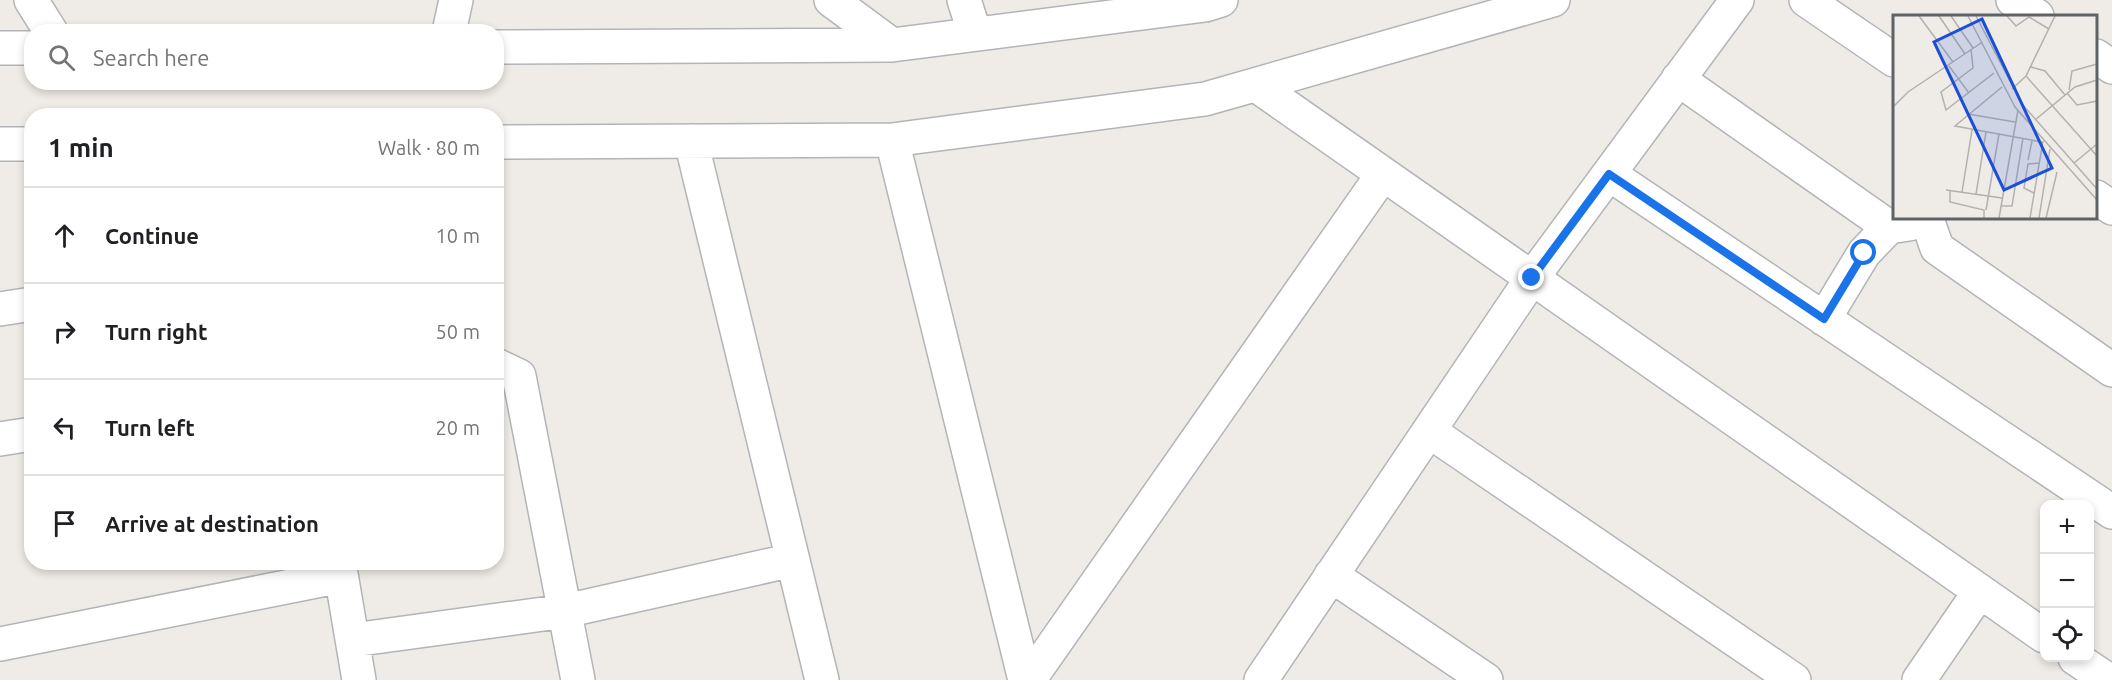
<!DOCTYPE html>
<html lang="en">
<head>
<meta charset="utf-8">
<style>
  :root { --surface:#fff; --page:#f6f6f6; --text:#202124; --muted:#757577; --line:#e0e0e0 }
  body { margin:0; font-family:Ubuntu,sans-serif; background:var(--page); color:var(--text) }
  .controls { position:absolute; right:18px; bottom:18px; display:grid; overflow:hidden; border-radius:12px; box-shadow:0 3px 9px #0003 }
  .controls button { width:54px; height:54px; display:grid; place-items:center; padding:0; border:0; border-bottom:2px solid var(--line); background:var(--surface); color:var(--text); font:30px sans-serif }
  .stop { position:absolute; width:18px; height:18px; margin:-14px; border:4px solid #1a73e8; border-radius:50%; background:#fff }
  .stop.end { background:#1a73e8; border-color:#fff; box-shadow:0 2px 6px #0008 }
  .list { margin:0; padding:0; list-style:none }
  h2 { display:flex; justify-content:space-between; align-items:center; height:78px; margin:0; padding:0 24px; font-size:26px }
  h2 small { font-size:20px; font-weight:400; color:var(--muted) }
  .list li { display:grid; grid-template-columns:39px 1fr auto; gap:18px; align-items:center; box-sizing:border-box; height:96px; padding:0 24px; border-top:2px solid var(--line) }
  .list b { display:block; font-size:22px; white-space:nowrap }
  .list em { font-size:20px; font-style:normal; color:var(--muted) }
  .icon { flex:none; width:33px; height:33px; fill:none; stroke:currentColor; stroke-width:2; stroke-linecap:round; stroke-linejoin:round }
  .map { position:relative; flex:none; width:2112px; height:680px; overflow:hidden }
  .search { position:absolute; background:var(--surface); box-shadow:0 3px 9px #0003; left:24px; top:24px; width:480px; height:66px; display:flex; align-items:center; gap:15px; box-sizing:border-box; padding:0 21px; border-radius:24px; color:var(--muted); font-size:22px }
  .panel { position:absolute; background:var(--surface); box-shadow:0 3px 9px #0003; left:24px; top:108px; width:480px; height:462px; border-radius:24px }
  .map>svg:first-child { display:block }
</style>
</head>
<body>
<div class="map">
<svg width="2112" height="680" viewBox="0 0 2112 680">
  <rect width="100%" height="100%" fill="#efece7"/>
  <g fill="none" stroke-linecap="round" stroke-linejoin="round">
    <defs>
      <path id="minor" d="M31 0 51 32
        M831 0 892 45
        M964 0 975 34
        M1806 0 1894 60
        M2013 0 2037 16
        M449 32 456 0
        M496 47 892 45 1205 5 1221 0
        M0 48H32
        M2096 56 2112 67
        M1678 79 1889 227
        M1256 85 2044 636
        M892 140 1025 680
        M691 141 822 680
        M496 142 892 140 1205 99 1553 0
        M0 144H32
        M1609 174 2112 512
        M2096 197 2112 208
        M1929 218 1928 222 1937 248 2112 370
        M0 309 32 304
        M1824 319 1864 253 1889 227 1909 224
        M496 365 519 376 578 680
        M1429 431 1794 680
        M0 439 32 434
        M339 562 359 680
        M1331 575 1486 680
        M353 640 565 611 793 560
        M0 644 341 576
        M2075 658 2108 680
        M1029 680 1383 174
        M1261 680 1532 278 1737 0
        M1919 680 1980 591"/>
    </defs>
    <use href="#minor" stroke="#b2b5b8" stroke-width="36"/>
    <use href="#minor" stroke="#fff" stroke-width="33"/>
  </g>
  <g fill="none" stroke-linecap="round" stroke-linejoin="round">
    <path stroke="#1a73e8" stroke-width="8" d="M1532 278 1609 174 1824 319 1864 253"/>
  </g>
  <g transform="translate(1893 15)">
    <rect width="204" height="204" fill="#efece7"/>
    <path fill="none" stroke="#b1b1af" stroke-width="1.5" d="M26 1 60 47M46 1 72 39M58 1 80 33M75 1 122 92 204 185M83 1 129 89 204 174M114 1 123 11 136 2 156 14M78 34 80 53 48 77 53 95 101 58M56 51 76 78M138 52 152 56 172 80M133 61 204 141M109 72 62 111 149 127M119 74 133 61 162 1M176 75 179 56 204 49M174 78 184 90 204 86M0 92 15 77 88 28M75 99 122 107M142 105 182 72 204 65M135 145 139 126M181 148 204 129M53 175 109 183M57 176V187L91 195V203M69 177 79 115M141 178 131 173 135 149 146 148M83 179 93 117M108 191H119L130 123M93 195 106 119M106 203 125 95M137 203 150 126M146 203 157 134M153 203 164 157"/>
    <path fill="#1d4ed8" fill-opacity="0.15" stroke="#1d4ed8" stroke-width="3" d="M89 4 159 153 111 175 41 27Z"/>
    <rect width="204" height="204" fill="none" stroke="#5e6366" stroke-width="3"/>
  </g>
</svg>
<div class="controls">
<button>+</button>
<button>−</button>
<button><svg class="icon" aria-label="locate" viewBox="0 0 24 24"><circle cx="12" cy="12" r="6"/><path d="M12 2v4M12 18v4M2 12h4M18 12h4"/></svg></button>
</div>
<div class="stop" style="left:1864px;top:253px"></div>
<div class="stop end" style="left:1532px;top:278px"></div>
<div class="search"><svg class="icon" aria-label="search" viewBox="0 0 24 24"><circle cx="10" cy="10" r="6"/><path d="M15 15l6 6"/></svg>Search here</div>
<section class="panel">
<h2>1 min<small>Walk · 80 m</small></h2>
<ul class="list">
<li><svg class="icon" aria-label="ahead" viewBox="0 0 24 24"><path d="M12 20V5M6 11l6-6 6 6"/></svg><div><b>Continue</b></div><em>10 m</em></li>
<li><svg class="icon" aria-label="right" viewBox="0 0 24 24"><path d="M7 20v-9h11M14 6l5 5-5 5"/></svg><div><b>Turn right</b></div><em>50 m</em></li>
<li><svg class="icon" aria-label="left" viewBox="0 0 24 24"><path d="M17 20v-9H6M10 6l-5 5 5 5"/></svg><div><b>Turn left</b></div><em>20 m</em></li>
<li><svg class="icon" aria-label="arrive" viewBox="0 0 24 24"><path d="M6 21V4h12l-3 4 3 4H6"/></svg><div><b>Arrive at destination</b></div></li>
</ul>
</section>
</div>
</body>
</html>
